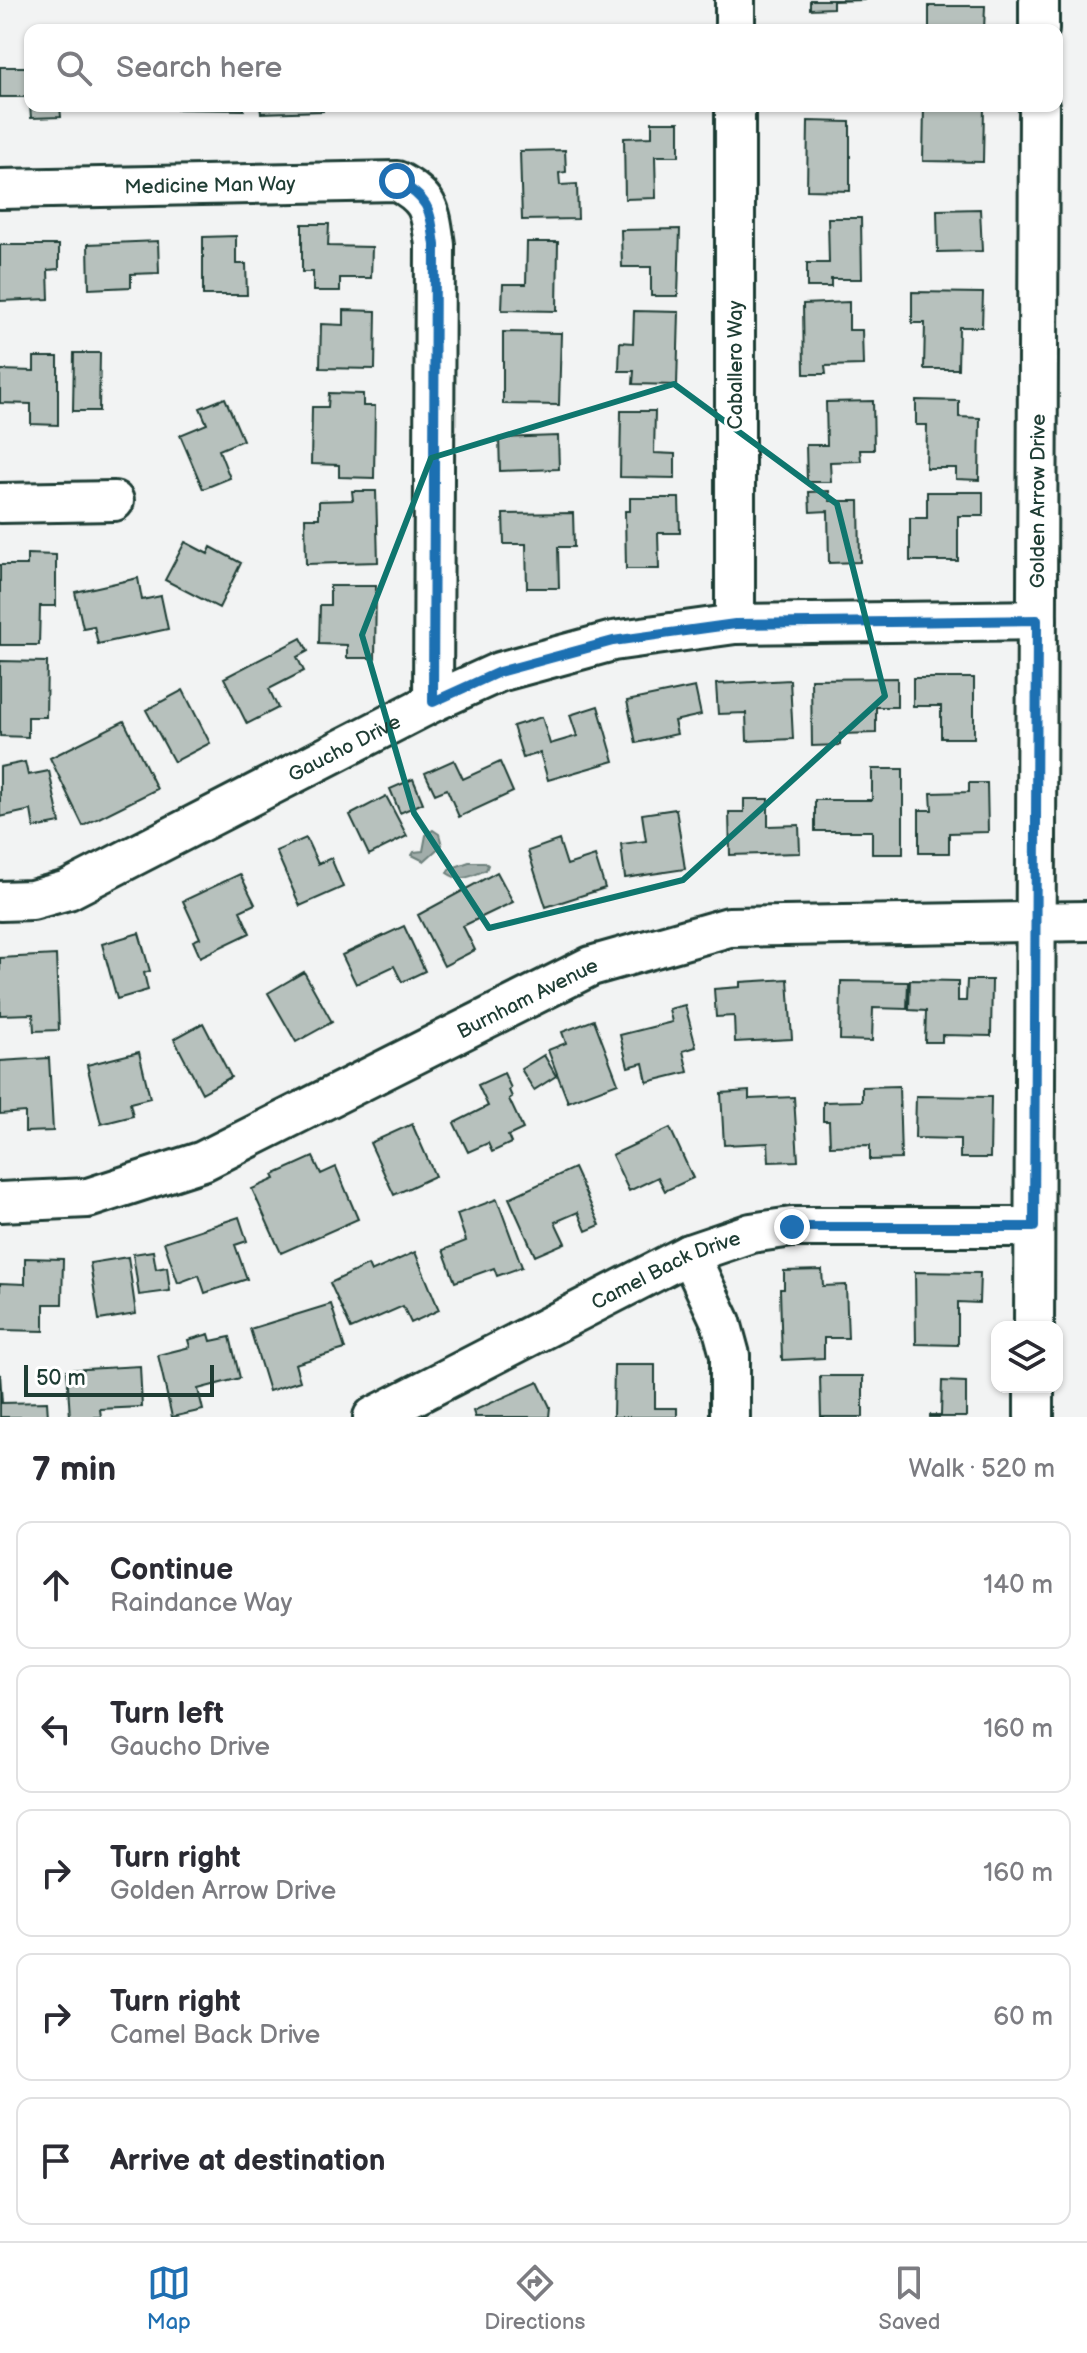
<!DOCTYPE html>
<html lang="en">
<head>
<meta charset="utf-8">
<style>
  :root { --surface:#fff; --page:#f2f2f3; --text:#2b2b33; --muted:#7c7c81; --line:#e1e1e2; --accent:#1f6fb2 }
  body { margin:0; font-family:"Balsamiq Sans",sans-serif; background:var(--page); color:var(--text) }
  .controls { position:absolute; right:24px; bottom:24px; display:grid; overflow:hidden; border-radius:16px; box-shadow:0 2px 6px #0004 }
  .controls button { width:72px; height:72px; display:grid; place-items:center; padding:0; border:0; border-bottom:2px solid var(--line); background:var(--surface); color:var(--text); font:40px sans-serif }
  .scale { position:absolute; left:24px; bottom:20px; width:190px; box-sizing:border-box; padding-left:8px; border:4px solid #1f3d34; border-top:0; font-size:22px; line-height:28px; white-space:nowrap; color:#1f3d34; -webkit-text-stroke:6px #fff; paint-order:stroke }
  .stop { position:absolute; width:24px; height:24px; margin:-18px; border:6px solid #1f6fb2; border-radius:50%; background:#fff }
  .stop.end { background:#1f6fb2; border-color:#fff; box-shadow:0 2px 8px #0008 }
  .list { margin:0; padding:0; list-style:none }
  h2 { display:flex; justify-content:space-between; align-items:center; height:104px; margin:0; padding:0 32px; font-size:34px }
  h2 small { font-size:26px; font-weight:400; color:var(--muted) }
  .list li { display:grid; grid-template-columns:52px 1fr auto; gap:24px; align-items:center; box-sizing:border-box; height:128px; margin:0 16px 16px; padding:0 16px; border:2px solid var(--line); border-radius:16px }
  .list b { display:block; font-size:30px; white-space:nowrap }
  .list p { margin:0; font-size:26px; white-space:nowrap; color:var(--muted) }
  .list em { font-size:26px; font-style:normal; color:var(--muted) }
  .icon { flex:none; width:44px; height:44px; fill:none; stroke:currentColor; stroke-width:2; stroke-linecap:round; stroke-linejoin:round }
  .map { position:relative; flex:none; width:1087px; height:1417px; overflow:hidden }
  .search { position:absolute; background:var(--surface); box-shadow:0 2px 6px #0004; left:24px; right:24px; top:24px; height:88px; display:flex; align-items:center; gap:20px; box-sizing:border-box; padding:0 28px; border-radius:16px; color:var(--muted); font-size:30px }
  .sheet { height:824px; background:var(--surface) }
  nav { display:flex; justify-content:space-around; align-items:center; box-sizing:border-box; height:112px; border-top:2px solid var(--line); background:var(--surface); font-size:22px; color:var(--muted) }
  nav a { display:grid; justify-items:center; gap:4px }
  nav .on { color:var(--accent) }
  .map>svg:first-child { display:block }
</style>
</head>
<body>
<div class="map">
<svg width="1087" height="1417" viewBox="0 0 1087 1417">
  <rect width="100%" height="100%" fill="#f2f3f3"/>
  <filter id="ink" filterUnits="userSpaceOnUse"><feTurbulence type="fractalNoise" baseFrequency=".0125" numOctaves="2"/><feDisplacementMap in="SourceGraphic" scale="16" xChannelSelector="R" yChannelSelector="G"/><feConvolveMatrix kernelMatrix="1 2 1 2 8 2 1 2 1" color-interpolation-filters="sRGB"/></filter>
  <g filter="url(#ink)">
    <path fill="#a1adaa" stroke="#6d807b" stroke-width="2" d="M433 830 439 834 442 845 424 861 412 855 414 852 423 851 426 835Z
      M469 862H484L488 865 486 870C471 876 461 883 447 873L449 869Z"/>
    <path fill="#b7c1bd" stroke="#1f3d34" stroke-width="2" d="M810 0H865L833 1V8L810 9Z
      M929 6H985L984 30H929Z
      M0 67H30V97H0Z
      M30 106H60L61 117 31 118Z
      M175 106H244V110L175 109Z
      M260 106H323V111L261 113Z
      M924 106H984L983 162 923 161Z
      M808 121 850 122V191L807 190Z
      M652 122H679V156H655L656 198 625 199 624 138 652 137Z
      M565 150 566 172 559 173 560 185 577 184 578 219 522 220 520 151Z
      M980 209 982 251 938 252 937 210Z
      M828 218H861L862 279H831V287H807V263H829Z
      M302 224H329L328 246 372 247 371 278H340V291H313V272H302Z
      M680 229 678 296H651V267H622L621 230Z
      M236 236V264H246L247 295H203V237Z
      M158 241 159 273 131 274V287L89 289 88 244Z
      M527 242H558L557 311 502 310 503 284H526Z
      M0 245H59V269L48 270 49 299 0 301Z
      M912 292 983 293 982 327H959L958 369H924L925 323H912Z
      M849 302V330H862L863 365 825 366 826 374H804L803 304Z
      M344 310 376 311 375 369 320 368 321 324 344 325Z
      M634 311 679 312 677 385 633 384 634 371H619L620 342 633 343Z
      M503 332 561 333 559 405 503 404Z
      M74 353H100L99 411H73Z
      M34 357H58V425L31 424V404L0 403V370L34 371Z
      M329 393 363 394V406H375L374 478 339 477V465L311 464 312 407H328Z
      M225 398 243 440 219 450 230 478 203 489 180 435 207 424 200 408Z
      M916 400 959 401V417L980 418 979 480 956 479V468H926L927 425H916Z
      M873 401 874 450H860L861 461 830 462 831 482H807L806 445H827L826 402Z
      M621 411H655L654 453 675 454V478L620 477Z
      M558 436 559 469 500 471 499 438Z
      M352 491H376L378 562 306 564 305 518H319V501L353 500Z
      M829 491 830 501H859L860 562 829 563 828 511 810 512 809 492Z
      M927 492H983V516H958V561H910V518H927Z
      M630 498H679L680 533H658L659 569H626L625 511H630Z
      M573 513 574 547H558L559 588H527L526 544H504L503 514Z
      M185 542 208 554 211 547 241 563 219 608 165 580Z
      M27 554 56 555V606H40L39 645H0V565H27Z
      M138 578 142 600 161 596 168 629 98 644 94 626 83 628 75 592Z
      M330 586H376L375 658H347V645L319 644 320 605H330Z
      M301 638 308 651 297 657 304 671 269 689 278 708 247 724 224 678Z
      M0 661 47 662 46 717H28V737L0 736Z
      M897 678V707H876V733L840 734V745L812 746 811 679Z
      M913 678H974V738H941V706H913Z
      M790 680 793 739 747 741 746 713 718 714 716 684Z
      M695 687 701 715 674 721 677 734 636 743 627 701Z
      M183 690 210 743 174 762 146 710Z
      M598 706 614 761 548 780 540 753 523 758 513 726 542 717 550 744 577 736 570 715Z
      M124 721 157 789 83 826 50 758Z
      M454 760 463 779 500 762 513 792 459 817 447 789 435 794 425 773Z
      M25 762 28 775 49 771 60 823 34 828 31 810 0 817V767Z
      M872 769H903V854H872V831H815V800H872Z
      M413 779 423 803 400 813 390 789Z
      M969 783H987L988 832 949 833V853H919V810H932L931 793 969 792Z
      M386 796 407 836 369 855 350 815Z
      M744 799H768V826L799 825 800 853 730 855 729 812H744Z
      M676 809 685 869 625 878 621 844 646 841 642 814Z
      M306 838 318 864 331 858 343 887 300 906 276 851Z
      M559 840 567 865 595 856 605 888 546 907 528 851Z
      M497 872 513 902 463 926 475 950 444 966 418 915Z
      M240 874 255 904 240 911 250 933 200 957 193 941 200 938 183 901Z
      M404 926 425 971 402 982 394 966 356 984 342 955Z
      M139 933 150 971 144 973 148 990 117 999 102 944Z
      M56 955 59 1030 34 1031 33 1014 0 1015V958Z
      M304 972 332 1022 296 1042 268 993Z
      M788 979 792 1039 735 1042 734 1016 716 1017 714 989 740 987V982Z
      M910 980 958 981V1001H966L967 980H992L991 1036 942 1035V1042H925L926 1011 909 1010Z
      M841 981 908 982 907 1009 873 1008 872 1041 840 1040Z
      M685 1005 696 1047 683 1051 688 1072 647 1082 643 1063 628 1067 620 1035 672 1022 669 1009Z
      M594 1020 618 1083 568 1102 548 1050 566 1043 562 1032Z
      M203 1023 231 1077 202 1093 174 1039Z
      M139 1052 150 1098 130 1103 133 1116 101 1124 87 1065Z
      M544 1055 556 1076 534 1090 521 1069Z
      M49 1058 53 1131 25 1132V1112L0 1114V1061Z
      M504 1073 511 1088 509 1090 512 1097 509 1099 523 1129 508 1136 511 1143 492 1152 488 1143 468 1152 454 1123 488 1106 478 1085Z
      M899 1086 901 1159 870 1160V1145L830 1146 829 1121H823V1102L862 1101V1087Z
      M749 1091V1099L794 1097 798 1161 769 1162 768 1143 724 1145 721 1093Z
      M916 1096 991 1097 990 1158H960V1139L915 1138Z
      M412 1124 435 1176 394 1195 370 1143Z
      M670 1128 693 1178 665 1191 658 1177 629 1191 612 1155Z
      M313 1157 321 1174 336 1167 358 1219 281 1253 252 1189 275 1179 273 1175Z
      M574 1168 600 1225 586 1231 578 1212 555 1222 565 1243 535 1256 509 1198Z
      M497 1199 522 1267 497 1276 494 1268 455 1282 443 1250 466 1241 457 1214Z
      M239 1217 247 1241 235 1245 247 1279 205 1293 199 1275 178 1283 164 1242Z
      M153 1251 156 1269 167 1267 170 1291 139 1295 133 1254Z
      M415 1252 439 1310 411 1323 403 1306 351 1329 330 1283 368 1265 371 1272Z
      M128 1257 136 1314 99 1320 90 1263Z
      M25 1258 63 1259 62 1304H44V1331L0 1330V1283L25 1284Z
      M822 1270 823 1286 846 1285 848 1338H824V1358L782 1360 780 1289H784V1271Z
      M915 1272 980 1273 979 1303 958 1302V1345L916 1344Z
      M331 1304 345 1349 295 1364 300 1381 269 1391 250 1329Z
      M209 1334 211 1341 230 1337 240 1378 198 1389 203 1410 172 1417 158 1355 190 1347 188 1340Z
      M614 1365H655V1408H677V1417H613Z
      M140 1366 142 1407 100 1409 101 1417H70L67 1370Z
      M0 1373 2 1403 47 1402 48 1417H0Z
      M820 1376H863V1417H821Z
      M942 1381 966 1382V1417H930V1415H941Z
      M538 1382 550 1407 549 1417H475L473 1411Z"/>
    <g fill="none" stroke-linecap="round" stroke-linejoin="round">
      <defs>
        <g id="minor">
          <path d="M735 0V30"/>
          <path d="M1039 30V0"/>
          <path d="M735 106V624"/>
          <path id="s1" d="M0 189 397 181C430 199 430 209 435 245L433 702"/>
          <path d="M0 503 114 501"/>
          <path id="s2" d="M0 901 32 900 68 890 433 702 499 672 613 641 735 624 1037 620"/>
          <path id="s3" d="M0 1202 88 1198 203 1161 591 966 729 927 1087 921"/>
          <path d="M689 1254 721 1322 730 1355V1417"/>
          <path id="s4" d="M1034 1327 1039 106"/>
          <path id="s5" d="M373 1417 689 1254 751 1233 792 1227H1034"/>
          <path d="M1034 1417V1387"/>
        </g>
      </defs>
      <use href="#minor" stroke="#1f3d34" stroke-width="44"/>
      <use href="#minor" stroke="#fff" stroke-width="38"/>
    </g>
  </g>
  <g fill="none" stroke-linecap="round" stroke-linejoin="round" filter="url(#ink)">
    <path stroke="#1f6fb2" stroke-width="10" d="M397 181C430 199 430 210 435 245L433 702 499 672 613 641 735 624 1037 620 1034 1227H792"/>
  </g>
  <path fill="none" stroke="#0f766e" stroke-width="6" stroke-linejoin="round" d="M674 384 837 504 885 696 683 880 489 928 414 813 362 635 431 458Z"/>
  <g text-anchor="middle" stroke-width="6" stroke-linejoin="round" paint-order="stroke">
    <g font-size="20" fill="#1f3d34" stroke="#fff">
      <text dy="7" stroke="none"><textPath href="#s1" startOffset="210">Medicine Man Way</textPath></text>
      <text transform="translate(735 365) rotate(-90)" y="7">Caballero Way</text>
      <text dy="7" stroke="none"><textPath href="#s4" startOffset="826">Golden Arrow Drive</textPath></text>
      <text dy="7" stroke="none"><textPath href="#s2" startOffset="380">Gaucho Drive</textPath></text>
      <text dy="7" stroke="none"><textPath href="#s3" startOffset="572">Burnham Avenue</textPath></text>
      <text dy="7" stroke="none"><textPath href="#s5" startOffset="328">Camel Back Drive</textPath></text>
    </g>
  </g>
</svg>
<div class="controls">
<button><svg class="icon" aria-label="layers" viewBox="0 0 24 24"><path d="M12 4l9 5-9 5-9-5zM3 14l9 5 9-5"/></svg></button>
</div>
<div class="scale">50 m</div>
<div class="stop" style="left:397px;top:181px"></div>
<div class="stop end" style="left:792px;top:1227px"></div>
<div class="search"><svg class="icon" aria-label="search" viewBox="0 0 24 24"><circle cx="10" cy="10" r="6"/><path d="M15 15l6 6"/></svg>Search here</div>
</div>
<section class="sheet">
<h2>7 min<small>Walk · 520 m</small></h2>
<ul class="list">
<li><svg class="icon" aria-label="ahead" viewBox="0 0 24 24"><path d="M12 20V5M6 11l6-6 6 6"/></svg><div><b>Continue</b><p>Raindance Way</p></div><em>140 m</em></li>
<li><svg class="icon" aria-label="left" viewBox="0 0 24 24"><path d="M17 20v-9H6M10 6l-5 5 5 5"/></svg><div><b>Turn left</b><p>Gaucho Drive</p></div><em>160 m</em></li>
<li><svg class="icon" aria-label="right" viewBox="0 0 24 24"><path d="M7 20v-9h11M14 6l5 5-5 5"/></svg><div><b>Turn right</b><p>Golden Arrow Drive</p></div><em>160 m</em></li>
<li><svg class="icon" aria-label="right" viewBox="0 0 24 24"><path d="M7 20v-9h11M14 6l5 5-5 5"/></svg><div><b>Turn right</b><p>Camel Back Drive</p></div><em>60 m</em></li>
<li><svg class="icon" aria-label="arrive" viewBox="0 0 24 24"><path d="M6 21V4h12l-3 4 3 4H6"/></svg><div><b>Arrive at destination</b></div></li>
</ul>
</section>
<nav>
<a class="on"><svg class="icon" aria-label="map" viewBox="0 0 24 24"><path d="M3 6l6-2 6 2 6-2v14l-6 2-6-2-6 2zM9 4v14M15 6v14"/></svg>Map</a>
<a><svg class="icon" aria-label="directions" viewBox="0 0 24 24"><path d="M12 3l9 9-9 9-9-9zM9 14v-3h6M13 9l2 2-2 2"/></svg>Directions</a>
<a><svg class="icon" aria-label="saved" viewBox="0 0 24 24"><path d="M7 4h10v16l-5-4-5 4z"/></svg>Saved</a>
</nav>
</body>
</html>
